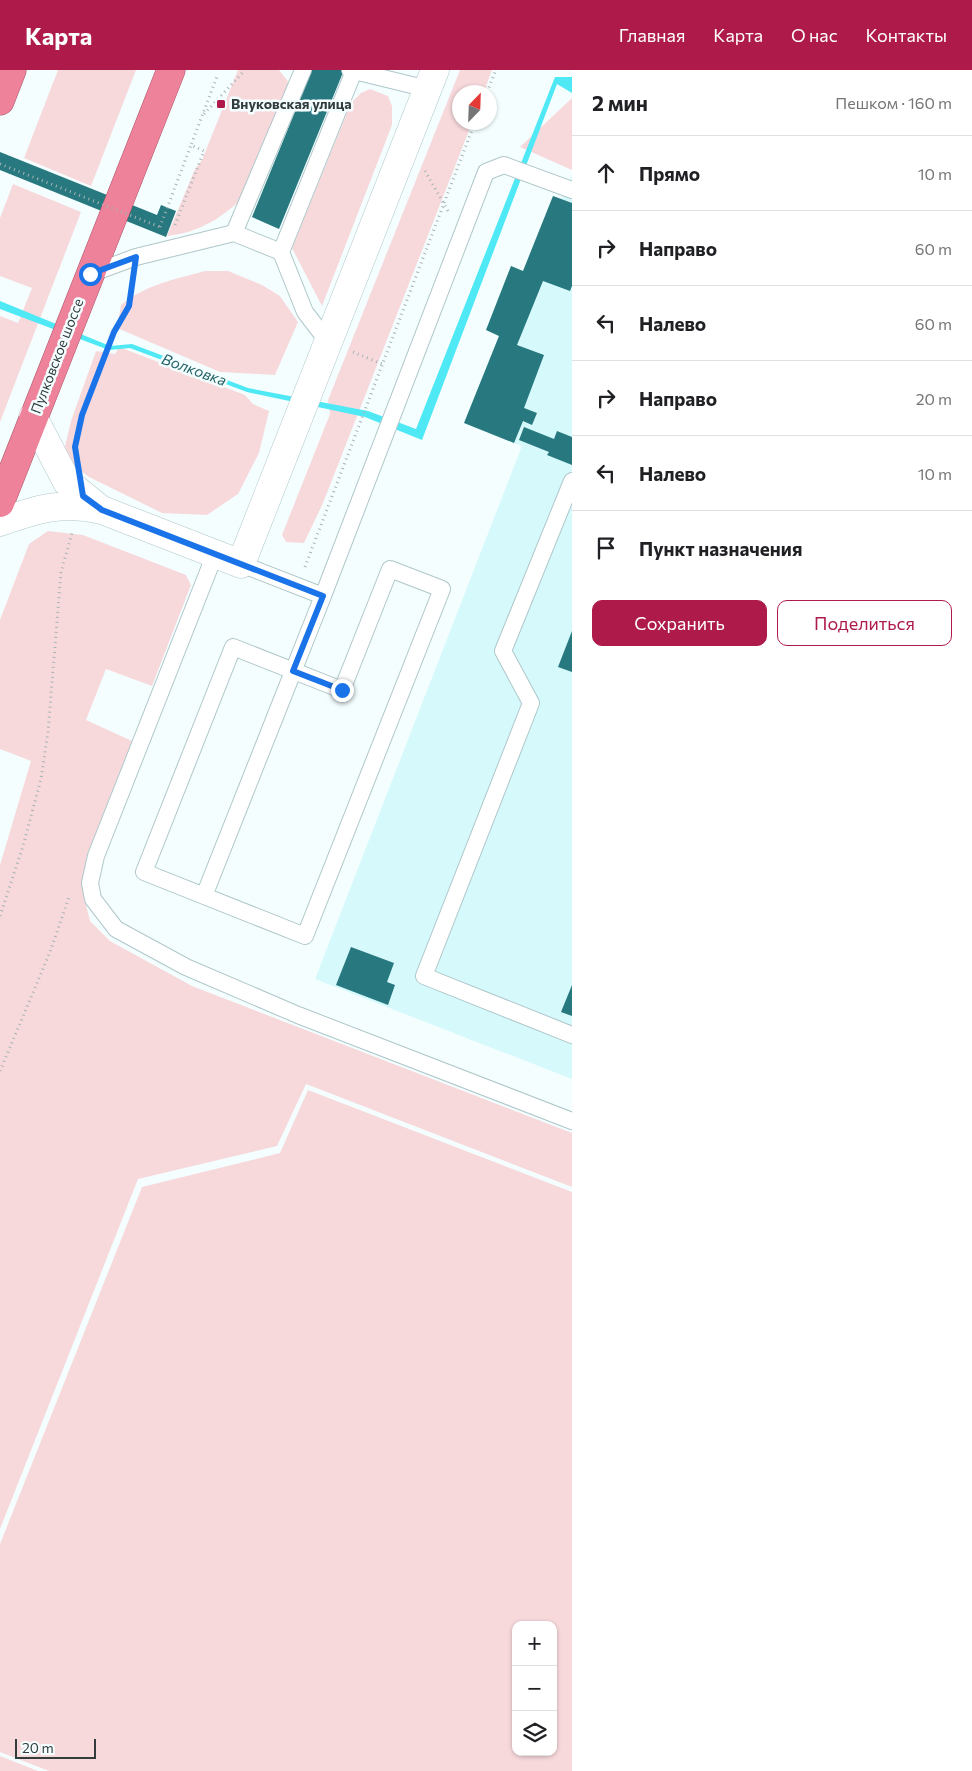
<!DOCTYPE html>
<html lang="ru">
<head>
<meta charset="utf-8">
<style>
  :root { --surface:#fff; --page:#f6f6f6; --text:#202124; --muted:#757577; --line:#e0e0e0; --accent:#ae1b4a }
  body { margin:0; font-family:Commissioner,sans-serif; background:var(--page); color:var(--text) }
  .controls { position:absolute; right:15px; bottom:15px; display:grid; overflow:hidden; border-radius:10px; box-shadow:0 1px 4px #0004 }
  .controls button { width:45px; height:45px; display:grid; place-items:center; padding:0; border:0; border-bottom:1px solid var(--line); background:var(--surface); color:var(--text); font:25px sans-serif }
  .compass { position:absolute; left:452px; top:15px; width:45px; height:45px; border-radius:50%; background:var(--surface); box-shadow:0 1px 4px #0004; rotate:23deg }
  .scale { position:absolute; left:15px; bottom:12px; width:81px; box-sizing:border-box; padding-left:5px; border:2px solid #323c3d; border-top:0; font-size:14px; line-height:18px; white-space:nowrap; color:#323c3d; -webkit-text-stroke:4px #f4feff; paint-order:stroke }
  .stop { position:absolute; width:15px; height:15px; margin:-11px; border:4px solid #1a73e8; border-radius:50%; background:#fff }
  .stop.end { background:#1a73e8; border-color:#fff; box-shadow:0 1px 5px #0008 }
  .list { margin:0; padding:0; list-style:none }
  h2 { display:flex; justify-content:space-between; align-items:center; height:65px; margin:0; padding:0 20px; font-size:21px }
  h2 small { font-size:16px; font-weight:400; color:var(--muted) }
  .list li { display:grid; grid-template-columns:32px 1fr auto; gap:15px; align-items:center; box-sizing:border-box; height:75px; padding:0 20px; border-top:1px solid var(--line) }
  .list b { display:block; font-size:19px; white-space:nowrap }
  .list em { font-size:16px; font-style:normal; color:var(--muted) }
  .actions { display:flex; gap:10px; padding:15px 20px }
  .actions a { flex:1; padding:11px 0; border:1px solid var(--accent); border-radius:10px; text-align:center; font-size:18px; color:var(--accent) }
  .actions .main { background:var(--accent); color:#fff }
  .icon { flex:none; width:28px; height:28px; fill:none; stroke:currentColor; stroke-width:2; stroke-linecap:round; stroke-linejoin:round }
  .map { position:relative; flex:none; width:572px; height:1701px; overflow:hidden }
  header { display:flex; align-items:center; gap:30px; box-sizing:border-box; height:70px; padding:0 25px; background:var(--accent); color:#fff }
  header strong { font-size:24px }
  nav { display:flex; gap:28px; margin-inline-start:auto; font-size:18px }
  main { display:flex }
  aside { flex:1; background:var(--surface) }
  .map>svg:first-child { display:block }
</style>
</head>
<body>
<header>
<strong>Карта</strong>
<nav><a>Главная</a><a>Карта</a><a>О нас</a><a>Контакты</a></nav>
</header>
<main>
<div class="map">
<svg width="572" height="1701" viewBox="0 0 572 1701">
  <rect width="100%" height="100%" fill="#f4feff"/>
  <path fill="#d6f9fc" d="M572 105V1009L315 909 522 376 464 353 499 266 486 260 511 196 523 201 553 126 562 129Z"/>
  <path fill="#f7d9dc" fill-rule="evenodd" d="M58 0H136L91 116 24 88Z
    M238 0H279L294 19 246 124C225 147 198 163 167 166L195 99 202 90Z
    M460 0H492L484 22H460V52L472 53 323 433 304 473 286 472 282 465 330 344 328 330Z
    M370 19 388 26 392 36V55L322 236 292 178 351 33 361 23Z
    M572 28V100L520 77Z
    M13 114 81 142 0 352V246L18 253 32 218 0 206V148Z
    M205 201H228L262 215 280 226 298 252 275 305 220 302 117 258 121 235C145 215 175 209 205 201Z
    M119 277 245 325 253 334 269 341 259 383 238 424 207 445 162 443 89 407 69 392 65 376 71 351 96 281 115 284Z
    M48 461 83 465 186 505 191 515 152 616 106 599 86 650 132 671 87 785 83 823 90 851 110 871 192 916 572 1063V1117L306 1014 277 1076 138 1109 0 1459V795L31 691 0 679V550L29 474Z
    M308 1020 572 1122V1701H49L0 1682V1474L142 1117 280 1083ZM516 1555H553V1682H516Z
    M0 1686 38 1701H0Z"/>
  <path fill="#4fe8f5" d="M555 7H572V23L557 14 422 370 365 347 247 322 130 278 109 280 0 239V231L110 276 132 274 248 318 368 341 416 359Z"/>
  <path fill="#28787f" d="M312 0H344L279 159 252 147Z
    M0 82 157 145 161 135 176 141 166 167 0 100Z
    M553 126 572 133V216L570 221 543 211 517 275 544 285 524 338 537 343 532 355 523 351 514 373 464 353 499 266 486 260 511 196 523 201Z
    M524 357 554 369 557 361 572 367V395L547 385 549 382 519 370Z
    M572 561V602L558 597Z
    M351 877 394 893 387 912 395 915 388 935 336 915Z
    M572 915V946L561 942Z"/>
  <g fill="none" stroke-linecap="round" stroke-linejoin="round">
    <defs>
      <path id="service" d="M350 0 428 19
        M234 163 303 0
        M90 204 136 187 234 163 281 182
        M328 272 305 242 281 182 354 1
        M572 411 503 581 531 633 424 906 572 965
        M215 484 96 786 90 813 93 829 116 859 186 897 298 945 572 1051
        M241 494 323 526 486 102 504 95 572 120
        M390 499 442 519 305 866 144 802 233 577 342 620Z
        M204 826 323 526"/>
      <path id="minor" d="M33 347 67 412 100 439
        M0 452C37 439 62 431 102 440L241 494 435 0"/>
      <path id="trunk" d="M0 31 12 0
        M0 433 171 0"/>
    </defs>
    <use href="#service" stroke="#afc7ca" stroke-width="18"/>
    <use href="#minor" stroke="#afc7ca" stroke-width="29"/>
    <use href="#trunk" stroke="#aa5569" stroke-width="29"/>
    <path stroke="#a8b2b3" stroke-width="3" stroke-dasharray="1 4" stroke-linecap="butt" d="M487 22 496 0
      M204 44 245 0
      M425 101 448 141
      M175 155 204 81 191 75 218 4
      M160 157 191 75
      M353 282 382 294
      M77 369 82 345 114 262 129 236 131 211
      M305 497 475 52
      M0 846 23 776 41 709 48 662 61 502 72 463
      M0 1001 50 882 69 827"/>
    <use href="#service" stroke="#fff" stroke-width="16"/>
    <use href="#minor" stroke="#fff" stroke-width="28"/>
    <use href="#trunk" stroke="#ee829a" stroke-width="28"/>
    <path stroke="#a8b2b3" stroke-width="3" stroke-dasharray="1 4" stroke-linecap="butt" d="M0 94 160 157"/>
  </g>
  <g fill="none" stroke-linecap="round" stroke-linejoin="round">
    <path stroke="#1a73e8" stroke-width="6" d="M90 204 136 187 129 236 114 262 82 345 75 377 83 426 102 440 323 526 293 601 342 620"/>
  </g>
  <rect fill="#ae1b4a" stroke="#f4feff" stroke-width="2" x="216" y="29" width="10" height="10" rx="2.5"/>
  <g text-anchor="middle" stroke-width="5" stroke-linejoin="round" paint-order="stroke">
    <g font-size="14" font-weight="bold" fill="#323c3d" stroke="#f4feff" text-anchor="start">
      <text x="231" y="39">Внуковская улица</text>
    </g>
    <g font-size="14" fill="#323c3d" stroke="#f4feff">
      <text transform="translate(57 286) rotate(-69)" y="5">Пулковское шоссе</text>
    </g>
    <g font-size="15" font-style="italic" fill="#236166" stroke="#f4feff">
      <text transform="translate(194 300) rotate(20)" y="5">Волковка</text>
    </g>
  </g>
</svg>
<div class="controls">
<button>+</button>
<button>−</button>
<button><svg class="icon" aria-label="layers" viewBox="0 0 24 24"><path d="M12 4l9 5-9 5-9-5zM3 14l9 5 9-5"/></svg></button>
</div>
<svg class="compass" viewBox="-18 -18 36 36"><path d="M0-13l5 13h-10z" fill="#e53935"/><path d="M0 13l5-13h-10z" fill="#757577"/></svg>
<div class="scale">20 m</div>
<div class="stop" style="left:90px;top:204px"></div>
<div class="stop end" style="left:342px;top:620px"></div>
</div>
<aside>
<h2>2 мин<small>Пешком · 160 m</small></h2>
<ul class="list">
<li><svg class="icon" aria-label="ahead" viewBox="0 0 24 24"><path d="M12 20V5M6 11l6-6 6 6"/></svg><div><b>Прямо</b></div><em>10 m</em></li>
<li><svg class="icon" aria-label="right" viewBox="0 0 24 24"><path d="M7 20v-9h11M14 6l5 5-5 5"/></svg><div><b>Направо</b></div><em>60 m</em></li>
<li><svg class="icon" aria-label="left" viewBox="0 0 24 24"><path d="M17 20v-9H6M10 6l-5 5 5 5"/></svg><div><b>Налево</b></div><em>60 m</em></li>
<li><svg class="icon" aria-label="right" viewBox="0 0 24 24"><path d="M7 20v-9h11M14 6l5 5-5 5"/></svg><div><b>Направо</b></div><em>20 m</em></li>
<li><svg class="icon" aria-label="left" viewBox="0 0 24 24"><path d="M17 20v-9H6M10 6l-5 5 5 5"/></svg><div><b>Налево</b></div><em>10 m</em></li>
<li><svg class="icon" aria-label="arrive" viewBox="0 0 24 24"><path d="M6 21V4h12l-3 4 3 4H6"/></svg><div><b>Пункт назначения</b></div></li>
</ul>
<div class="actions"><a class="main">Сохранить</a><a>Поделиться</a></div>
</aside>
</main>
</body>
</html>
